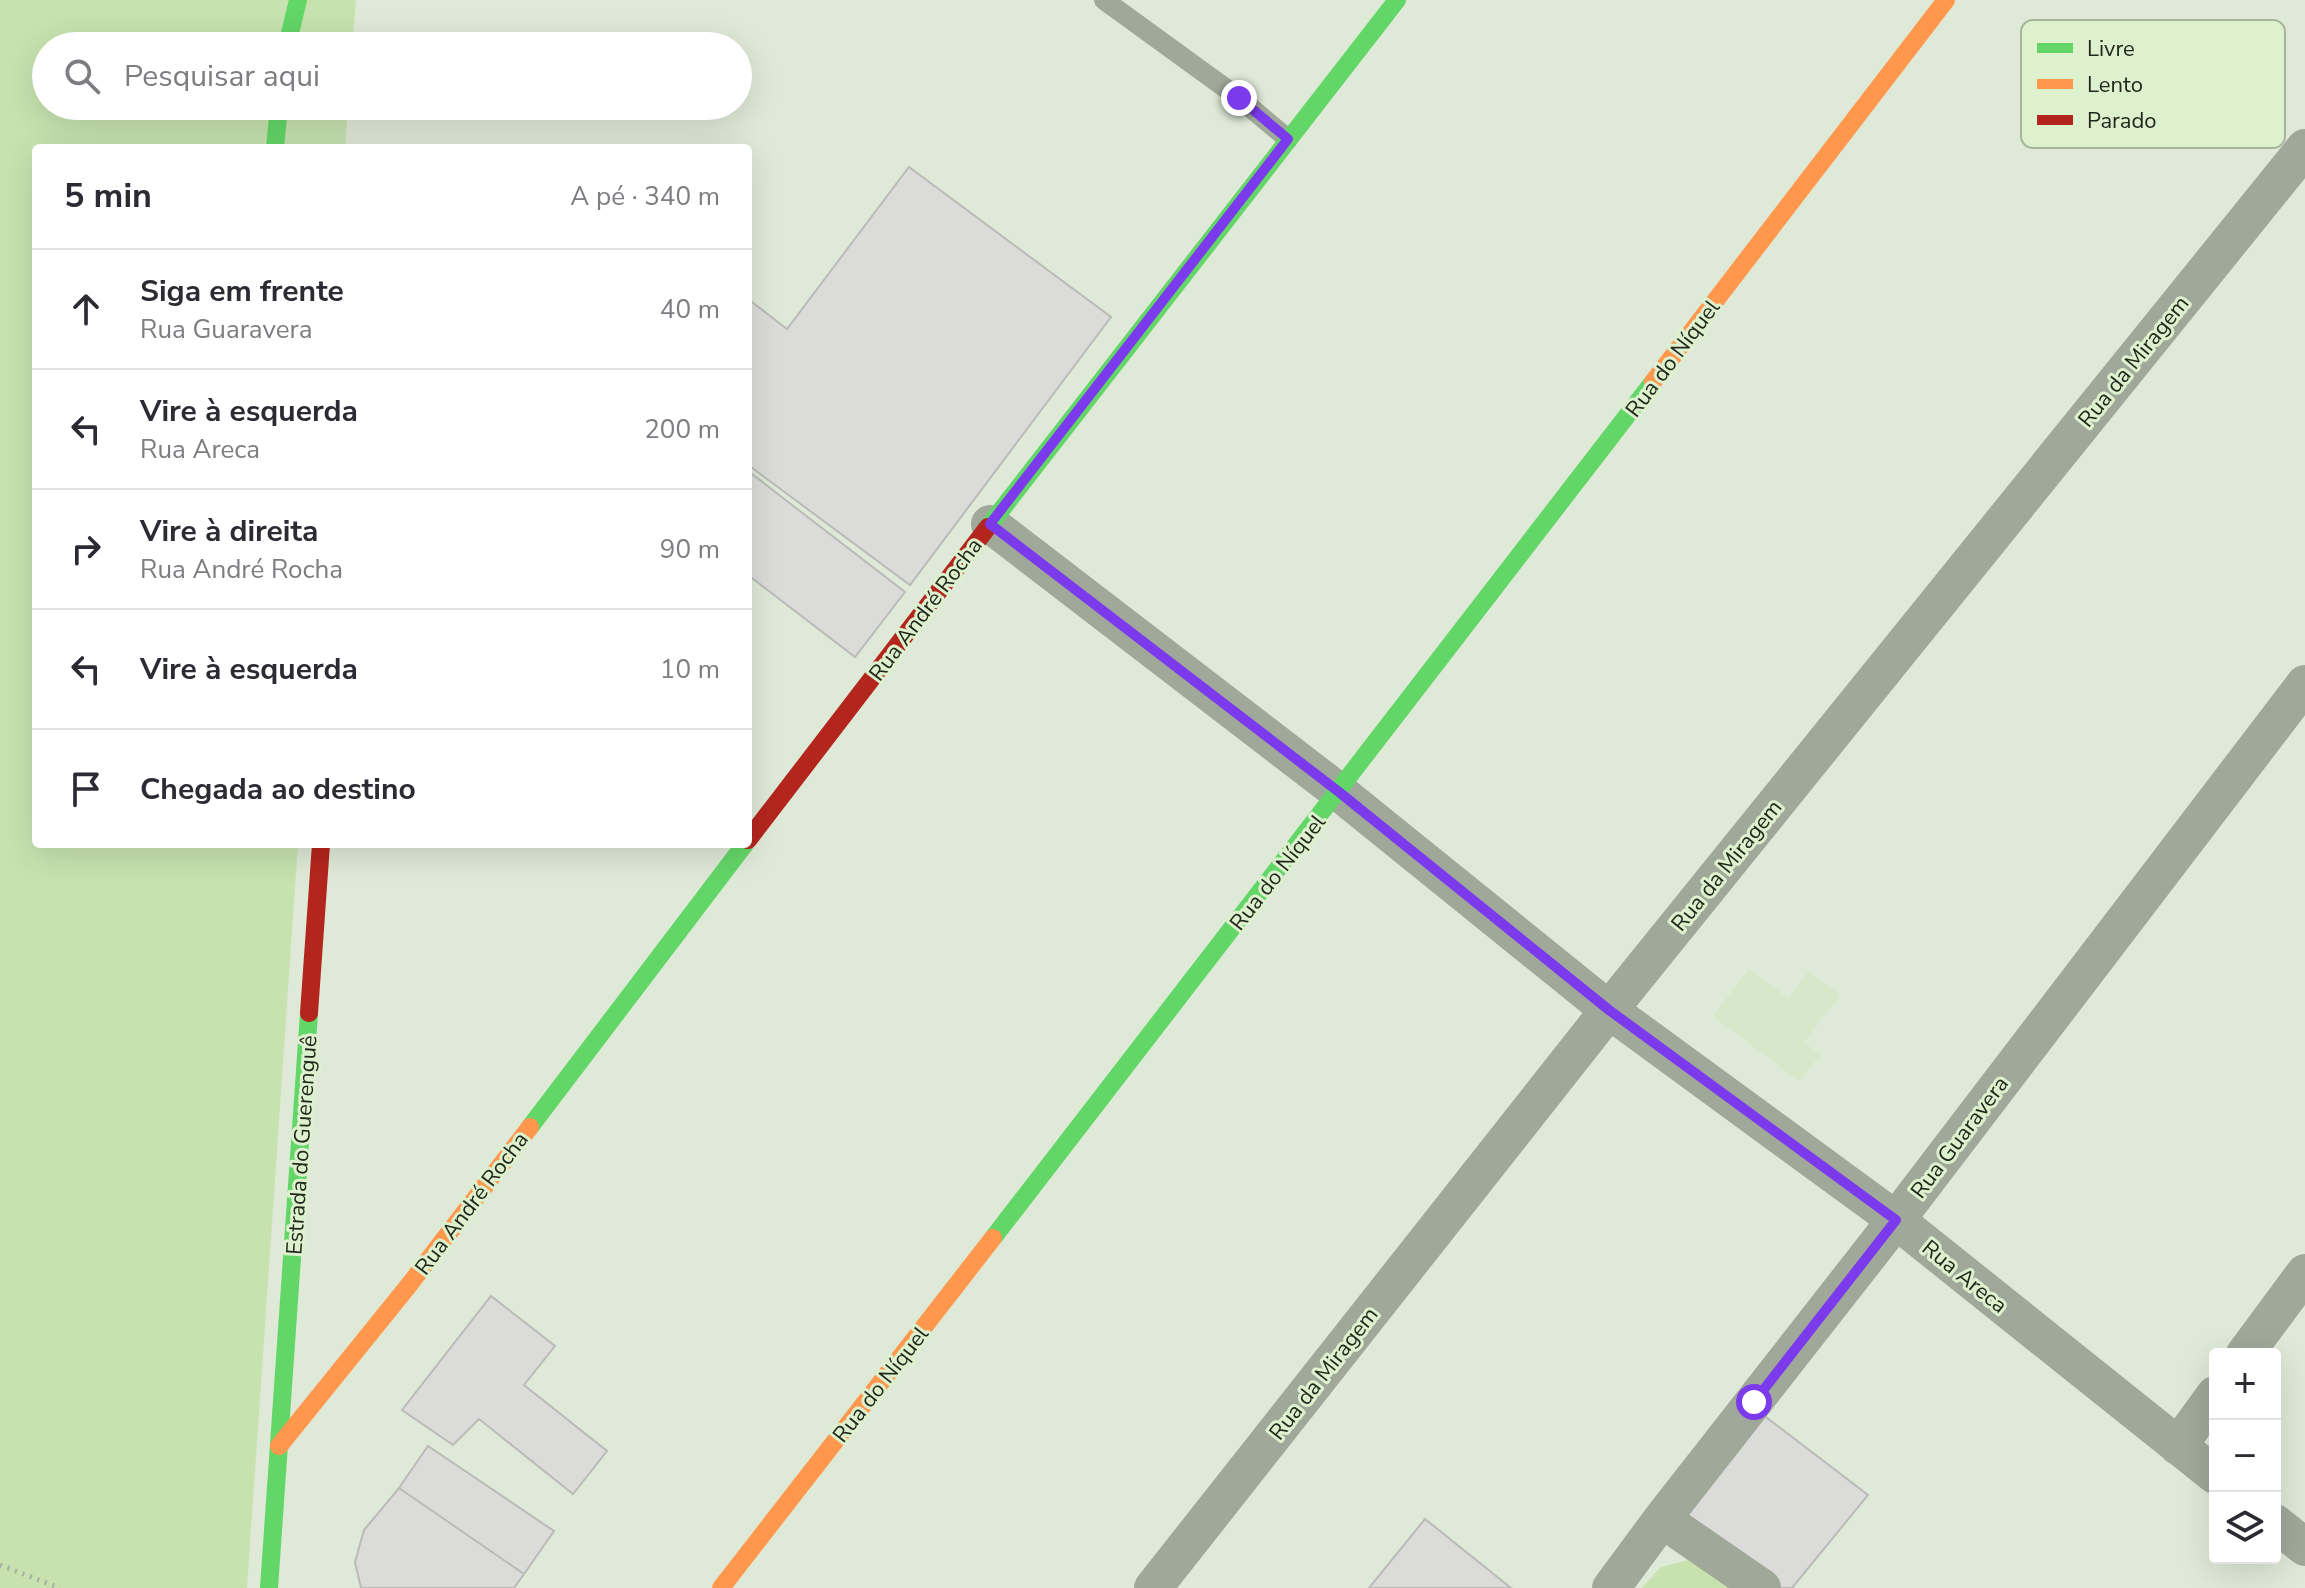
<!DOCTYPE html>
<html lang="pt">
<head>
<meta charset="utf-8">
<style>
  :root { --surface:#fff; --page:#f7f7f7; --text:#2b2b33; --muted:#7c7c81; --line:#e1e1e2 }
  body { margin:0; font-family:"Nunito Sans",sans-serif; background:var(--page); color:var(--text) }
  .controls { position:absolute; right:24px; bottom:24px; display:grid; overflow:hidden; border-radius:8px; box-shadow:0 8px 32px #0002 }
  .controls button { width:72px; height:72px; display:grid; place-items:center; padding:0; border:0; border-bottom:2px solid var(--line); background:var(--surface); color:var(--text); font:40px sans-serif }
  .stop { position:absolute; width:24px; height:24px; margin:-18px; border:6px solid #7c3aed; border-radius:50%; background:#fff }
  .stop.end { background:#7c3aed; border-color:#fff; box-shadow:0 2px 8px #0008 }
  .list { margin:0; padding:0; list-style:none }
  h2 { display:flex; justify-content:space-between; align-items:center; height:104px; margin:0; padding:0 32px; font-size:34px }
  h2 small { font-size:26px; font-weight:400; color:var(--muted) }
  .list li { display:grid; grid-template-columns:52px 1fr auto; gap:24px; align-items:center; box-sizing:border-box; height:120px; padding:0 32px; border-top:2px solid var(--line) }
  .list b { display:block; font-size:30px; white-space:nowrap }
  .list p { margin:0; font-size:26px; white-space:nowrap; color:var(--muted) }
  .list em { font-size:26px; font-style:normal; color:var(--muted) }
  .icon { flex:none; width:44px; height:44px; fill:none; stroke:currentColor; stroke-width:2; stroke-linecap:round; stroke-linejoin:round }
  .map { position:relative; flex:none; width:2305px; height:1588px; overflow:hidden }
  .search { position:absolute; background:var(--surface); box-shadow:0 8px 32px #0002; left:32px; top:32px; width:720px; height:88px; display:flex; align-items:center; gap:20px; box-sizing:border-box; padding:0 28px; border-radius:44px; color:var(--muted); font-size:30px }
  .panel { position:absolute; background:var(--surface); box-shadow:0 8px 32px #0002; left:32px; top:144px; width:720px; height:704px; border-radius:8px }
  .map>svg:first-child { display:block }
</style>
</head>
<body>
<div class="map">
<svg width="2305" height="1588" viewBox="0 0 2305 1588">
  <rect width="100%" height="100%" fill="#dfe9d7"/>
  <path fill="#d7e7c9" d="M1749 969 1788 998 1809 971 1840 995 1804 1042 1820 1055 1799 1081 1713 1016Z"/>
  <path fill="#c7e2af" d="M0 0H356L352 46H46V106H348L345 148H36V844H298L247 1588H0Z
    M1693 1559 1748 1588H1642L1661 1567Z"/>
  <path fill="#dbdcda" stroke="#babbb9" stroke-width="2" d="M909 167 1111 317 910 585 748 465V299L787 329Z
    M748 471 905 592 855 657 748 575Z
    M491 1296 555 1346 524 1385 607 1451 573 1494 479 1419 453 1445 402 1410Z
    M1754 1408 1868 1495 1792 1588H1765L1669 1514Z
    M428 1446 554 1531 524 1574 399 1488Z
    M399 1488 524 1574 514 1588H361L355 1562 364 1530Z
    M1425 1519 1511 1588H1369Z"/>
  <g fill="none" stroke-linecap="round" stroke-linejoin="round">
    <path stroke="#a8afa1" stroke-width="5" stroke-dasharray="2 6" stroke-linecap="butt" d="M0 1565 60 1588"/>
    <path stroke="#a0a89a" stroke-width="20" d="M1104 0 1239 98 1288 139"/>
    <path stroke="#a0a89a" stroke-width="38" d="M990 524 1339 792 1609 1010 1896 1220 2215 1475
      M2245 1354 2305 1273
      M2178 1446 2215 1395
      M1662 1519 1762 1588
      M2275 1523 2305 1547
      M1153 1588 1609 1010 2305 148
      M1611 1588 1662 1519 1896 1220 2305 684"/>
    <path stroke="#63d668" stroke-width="18" d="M287 46 298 0
      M275 148 279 106
      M988 527 1397 0
      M530 1127 745 844
      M993 1238 1653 382
      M269 1588 309 1013"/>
    <path stroke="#ff974d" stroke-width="18" d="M1653 382 1946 0
      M279 1446 409 1285 530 1127
      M721 1588 993 1238"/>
    <path stroke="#b3261e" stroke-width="18" d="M748 840 988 527
      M309 1013 321 844"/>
  </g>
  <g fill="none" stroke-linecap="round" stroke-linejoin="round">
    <path stroke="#7c3aed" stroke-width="10" d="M1239 98 1288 139 990 524 1339 792 1609 1010 1896 1220 1754 1402"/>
  </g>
  <g text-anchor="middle" stroke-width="6" stroke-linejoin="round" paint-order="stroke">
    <g font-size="22" fill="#22281c" stroke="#def1cf">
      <text transform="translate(1672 358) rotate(-53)" y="8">Rua do Níquel</text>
      <text transform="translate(2133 361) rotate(-51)" y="8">Rua da Miragem</text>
      <text transform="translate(925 609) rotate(-53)" y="8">Rua André Rocha</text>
      <text transform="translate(1726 865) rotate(-51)" y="8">Rua da Miragem</text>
      <text transform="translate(1277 872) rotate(-52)" y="8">Rua do Níquel</text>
      <text transform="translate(1959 1137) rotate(-53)" y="8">Rua Guaravera</text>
      <text transform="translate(301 1145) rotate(-86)" y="8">Estrada do Guerenguê</text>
      <text transform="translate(471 1203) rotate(-53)" y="8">Rua André Rocha</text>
      <text transform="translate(1965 1276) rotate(39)" y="8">Rua Areca</text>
      <text transform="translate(1323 1373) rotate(-52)" y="8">Rua da Miragem</text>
      <text transform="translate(880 1384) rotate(-52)" y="8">Rua do Níquel</text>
    </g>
  </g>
  <rect x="2021" y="20" width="264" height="128" rx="12" fill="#def1cf" stroke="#a6b599" stroke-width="2"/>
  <rect x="2037" y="43" width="36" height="10" fill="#63d668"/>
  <rect x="2037" y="79" width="36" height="10" fill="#ff974d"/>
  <rect x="2037" y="115" width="36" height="10" fill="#b3261e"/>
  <g font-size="22" fill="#22281c">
    <text x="2087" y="56">Livre</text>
    <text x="2087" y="92">Lento</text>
    <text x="2087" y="128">Parado</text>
  </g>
</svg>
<div class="controls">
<button>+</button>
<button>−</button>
<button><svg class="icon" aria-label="layers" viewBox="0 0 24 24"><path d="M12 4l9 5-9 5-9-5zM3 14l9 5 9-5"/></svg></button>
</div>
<div class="stop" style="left:1754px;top:1402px"></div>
<div class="stop end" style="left:1239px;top:98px"></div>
<div class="search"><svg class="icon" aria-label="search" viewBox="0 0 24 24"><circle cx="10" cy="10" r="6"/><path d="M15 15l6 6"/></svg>Pesquisar aqui</div>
<section class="panel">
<h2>5 min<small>A pé · 340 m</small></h2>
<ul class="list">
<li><svg class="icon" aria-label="ahead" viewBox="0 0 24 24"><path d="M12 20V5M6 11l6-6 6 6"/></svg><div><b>Siga em frente</b><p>Rua Guaravera</p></div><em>40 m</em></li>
<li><svg class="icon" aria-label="left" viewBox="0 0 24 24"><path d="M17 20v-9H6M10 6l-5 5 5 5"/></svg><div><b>Vire à esquerda</b><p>Rua Areca</p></div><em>200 m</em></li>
<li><svg class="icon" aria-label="right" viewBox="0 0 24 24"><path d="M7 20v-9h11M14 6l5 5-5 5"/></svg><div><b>Vire à direita</b><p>Rua André Rocha</p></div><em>90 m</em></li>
<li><svg class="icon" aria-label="left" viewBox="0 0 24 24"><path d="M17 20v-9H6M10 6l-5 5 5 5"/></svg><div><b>Vire à esquerda</b></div><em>10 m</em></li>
<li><svg class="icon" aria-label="arrive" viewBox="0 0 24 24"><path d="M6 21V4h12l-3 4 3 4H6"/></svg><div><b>Chegada ao destino</b></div></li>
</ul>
</section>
</div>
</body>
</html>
